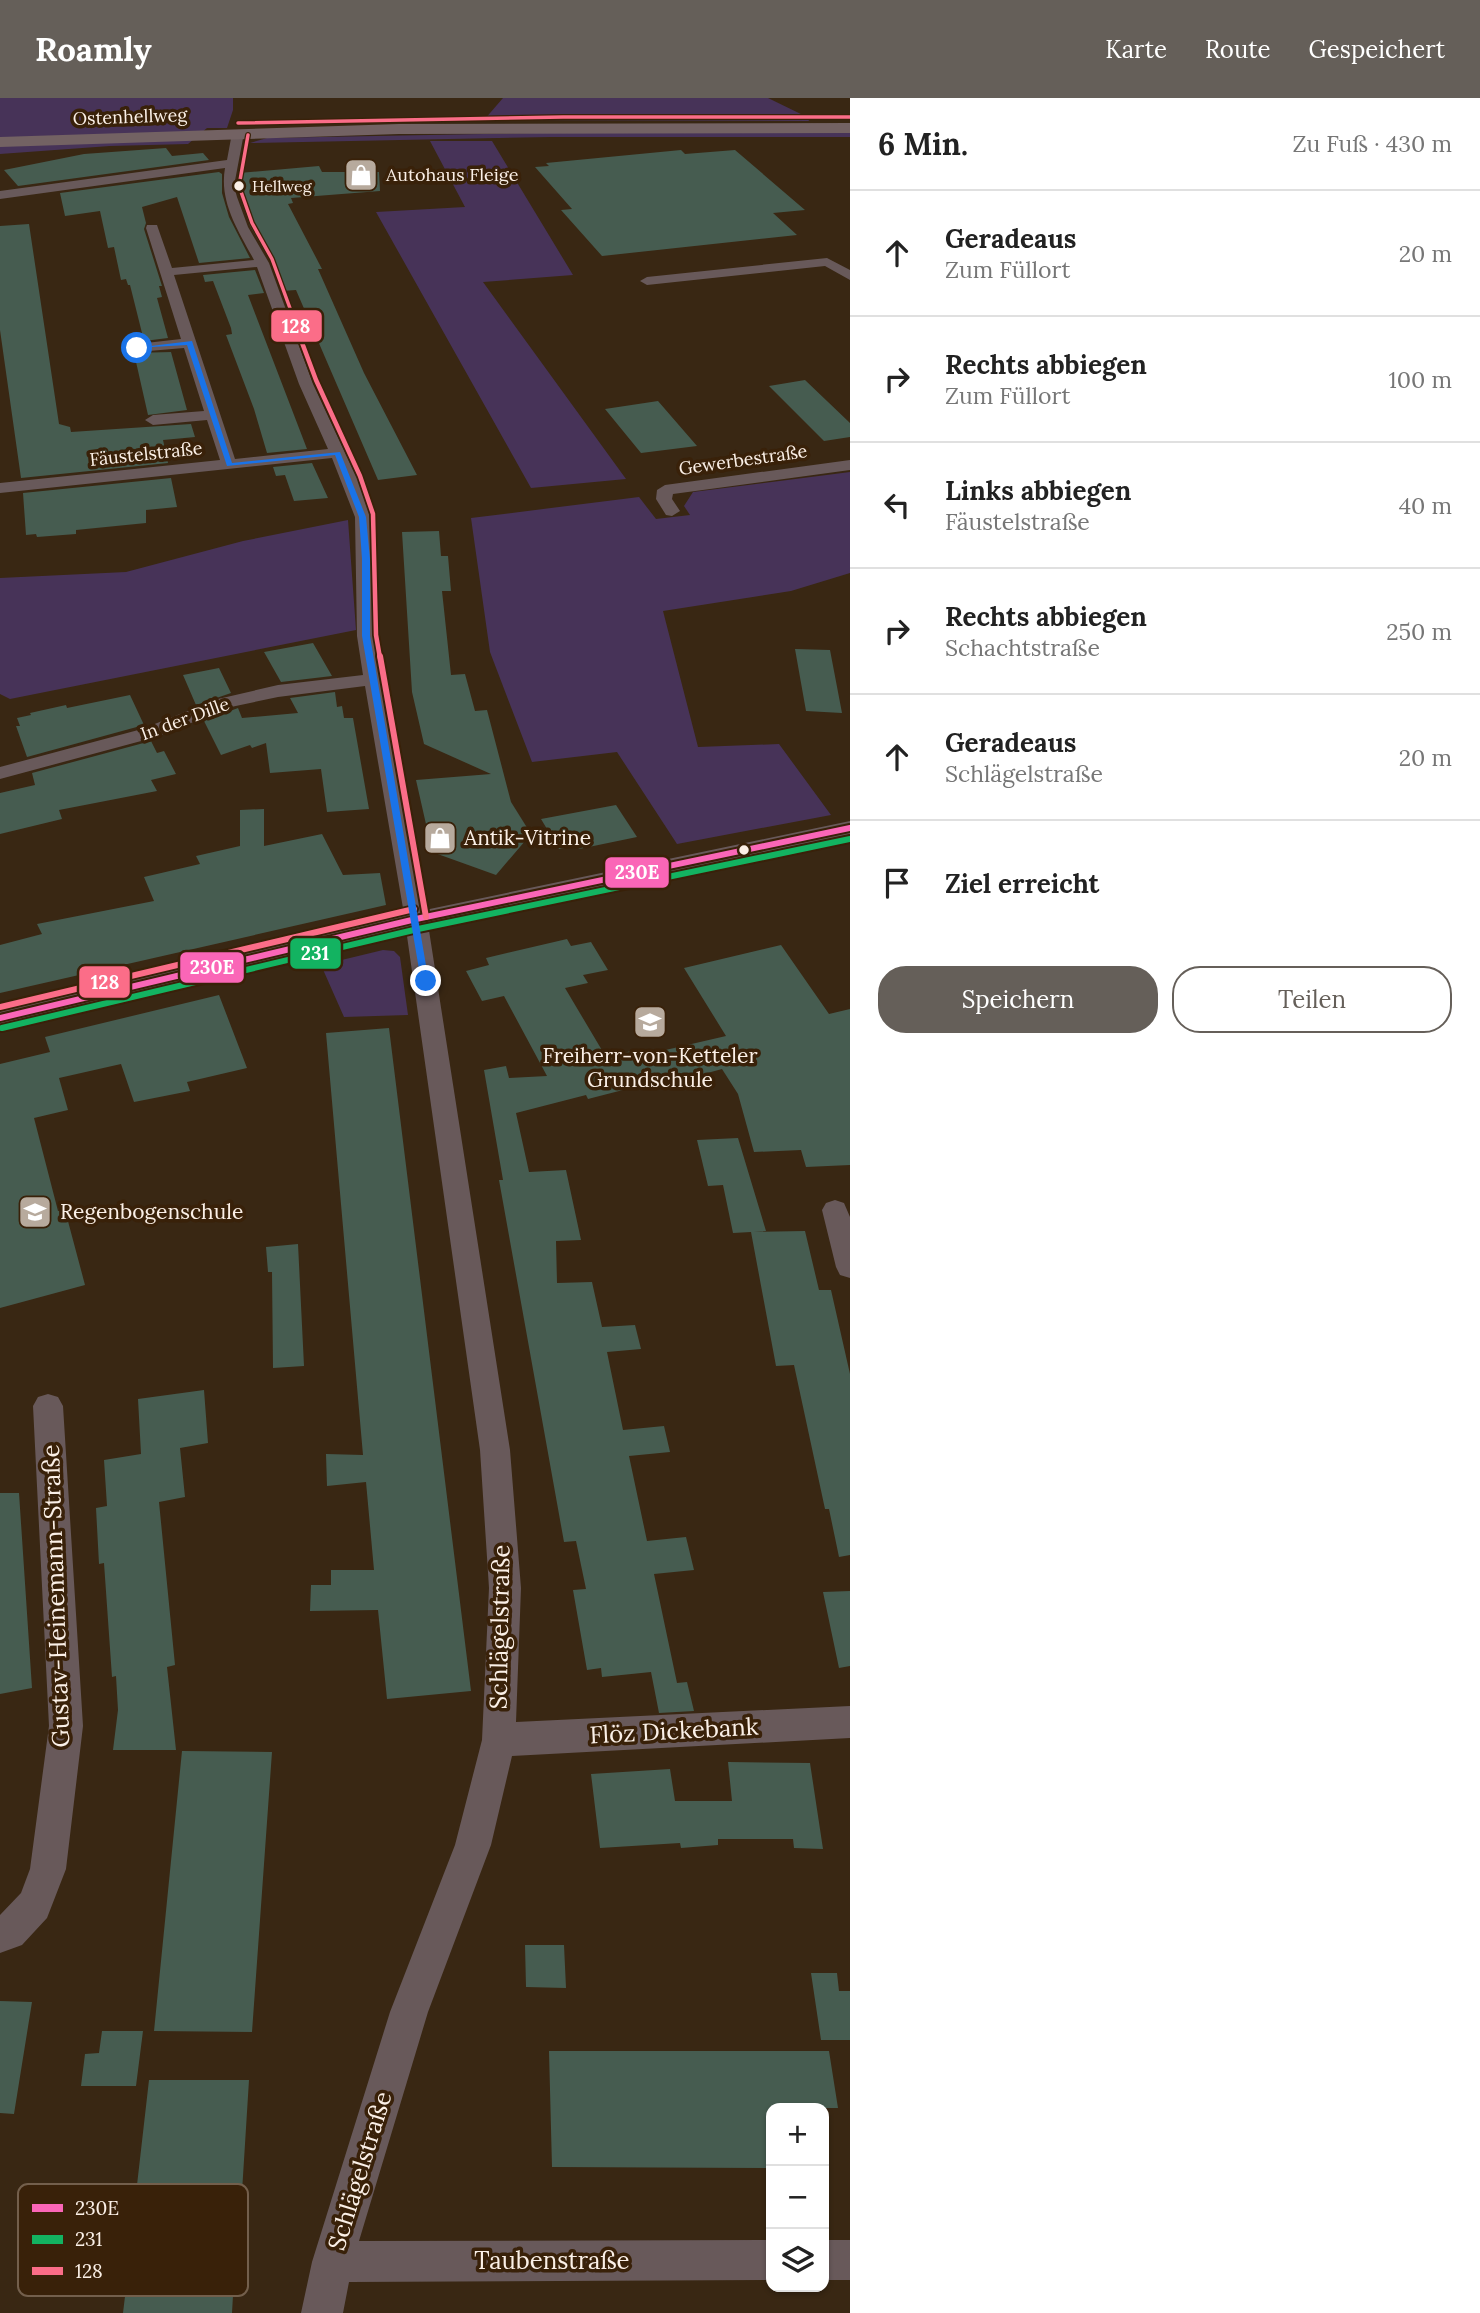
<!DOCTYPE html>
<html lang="de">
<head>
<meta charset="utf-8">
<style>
  :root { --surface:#fff; --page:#f6f6f6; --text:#222; --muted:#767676; --line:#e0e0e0; --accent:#655f59 }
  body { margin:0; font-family:Lora,serif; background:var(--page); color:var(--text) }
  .controls { position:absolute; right:21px; bottom:21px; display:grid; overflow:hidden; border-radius:14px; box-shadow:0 2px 5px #0004 }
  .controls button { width:63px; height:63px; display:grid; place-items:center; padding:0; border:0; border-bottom:2px solid var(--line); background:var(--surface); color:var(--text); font:35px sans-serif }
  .stop { position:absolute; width:21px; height:21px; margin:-16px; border:5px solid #1a73e8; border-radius:50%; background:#fff }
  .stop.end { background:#1a73e8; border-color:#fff; box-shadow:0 2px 7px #0008 }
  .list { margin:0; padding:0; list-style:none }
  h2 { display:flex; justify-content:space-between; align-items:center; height:91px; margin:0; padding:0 28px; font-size:30px }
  h2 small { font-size:23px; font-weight:400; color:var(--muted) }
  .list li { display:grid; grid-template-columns:46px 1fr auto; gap:21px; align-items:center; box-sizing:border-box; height:126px; padding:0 28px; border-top:2px solid var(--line) }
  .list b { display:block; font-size:26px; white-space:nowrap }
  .list p { margin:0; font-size:23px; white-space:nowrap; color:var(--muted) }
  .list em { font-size:23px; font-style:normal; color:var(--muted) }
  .actions { display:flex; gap:14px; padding:21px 28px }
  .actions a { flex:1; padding:16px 0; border:2px solid var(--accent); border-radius:28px; text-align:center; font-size:24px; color:var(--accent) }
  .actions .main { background:var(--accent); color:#fff }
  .icon { flex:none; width:38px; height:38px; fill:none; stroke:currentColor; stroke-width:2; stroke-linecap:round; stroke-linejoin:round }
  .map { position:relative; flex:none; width:850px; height:2215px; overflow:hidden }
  header { display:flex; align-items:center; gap:42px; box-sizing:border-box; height:98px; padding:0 35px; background:var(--accent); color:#fff }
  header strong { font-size:33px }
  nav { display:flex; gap:38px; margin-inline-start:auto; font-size:24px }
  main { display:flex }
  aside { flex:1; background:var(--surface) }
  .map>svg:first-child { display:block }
</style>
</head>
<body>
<header>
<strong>Roamly</strong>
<nav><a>Karte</a><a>Route</a><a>Gespeichert</a></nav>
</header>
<main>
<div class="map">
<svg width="850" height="2215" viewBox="0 0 850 2215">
  <rect width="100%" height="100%" fill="#392713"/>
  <path fill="#473358" d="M0 0H233V12L227 30H207L188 46 110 48 0 56Z
    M503 0H768L807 19 809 23 484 22Z
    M595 34 850 35V39H551L250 45 267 40Z
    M430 43H492L573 177 483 184 626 381 531 390 376 114 465 109Z
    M850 374V475L791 493 663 513 698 649 779 646 831 717 677 746 617 654 532 664 490 554 471 420 639 399 656 421 690 417 684 408 693 394Z
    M348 422 356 532 10 601 0 596V480L126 474 243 443Z
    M383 852 394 853 400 859 408 917 344 919 321 867Z"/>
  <path fill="#465c50" d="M166 50 172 58 203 55 209 62 18 88 4 72 84 56Z
    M681 52 685 56 735 52 805 112 773 115 797 137 602 158 561 112 572 111 535 69 549 68 546 65Z
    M319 68 322 74H379L380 93 291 100 293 105 288 106 322 171H318L364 275 417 377 378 382 296 192 282 193 271 164 250 128 240 98 237 88 239 75Z
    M219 74 222 76V95L229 119 250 160 199 165 177 99 142 109 146 125 144 131 162 188H159L162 199 157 200 168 240 144 243 130 187H128L126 181 121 182 114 149 108 150 100 113 65 118 60 95Z
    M29 126 59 326 70 329 71 334 191 326 195 339 163 342 168 365 21 380 0 232V128Z
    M255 172 264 195 248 197 307 351 267 355 254 311 226 237 232 236 231 230 213 183 205 184 203 177Z
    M171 254 187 312 148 317 134 255Z
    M805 282 850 325V339L824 343 769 288Z
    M658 303 697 348 641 355 605 311Z
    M312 365 328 400 294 403 285 377 276 378 273 369Z
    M171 380 177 409 146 412V425L76 432V436L37 439 36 436 26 437 23 395Z
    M439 433 441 458H448L451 493H442L451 577 465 576 475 613 487 612 511 704 531 736 496 777 432 754V735H428L416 682 491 676 424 646 412 594 402 434Z
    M313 545 332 578 281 584 264 554Z
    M795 551 830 552 842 615 806 613Z
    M219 570 231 595 196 607 183 577Z
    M335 594 337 609 342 608 344 620H353L369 711 327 714 321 671 270 675 266 645 252 650 250 647 221 657 204 623 238 610 242 620 298 615 290 600Z
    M130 597 144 627 27 659 16 628H20L17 620 31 617 30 615 66 607 67 610Z
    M151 643 157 655 164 653 176 676 151 682 157 693 59 712 62 721 0 736V695L35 687 32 675Z
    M616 707 637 739 579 751 577 748 559 751 541 721Z
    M264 711V748L322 736 343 777 380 775 386 807 0 895V847L42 836 37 826 154 803 144 779 200 766 196 758 240 748V712Z
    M567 841 571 848 591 844 608 872 583 877 588 885 565 890 606 959 640 951 644 957 726 938 684 870 781 847 829 916 850 911V1067L806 1069 801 1052 754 1054 738 996 722 971 656 989 654 984 588 1001 586 997 516 1015 529 1074 566 1072 581 1142 556 1143 557 1185 592 1184 602 1229 635 1227 641 1251 607 1254 623 1332 664 1328 670 1354 629 1358 647 1443 686 1439 694 1472 654 1476 677 1585 687 1584 694 1613 659 1615 651 1574 602 1579 601 1570 587 1572 573 1492 586 1491 576 1443 564 1444 499 1082H503L484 972 506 968 509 980 547 978 504 898 482 903 466 873 489 867 486 860Z
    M219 897 247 970 187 984 190 993 134 1004 121 966 59 980 68 1012 34 1020 58 1113 65 1112 85 1187 0 1210V966L50 954 45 939Z
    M389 930 471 1593 387 1601 378 1512 310 1513 311 1487H331V1472H374L366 1384 327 1388 326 1356 363 1357 326 935Z
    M738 1040 766 1133 754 1134 805 1133 819 1192H831L850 1276V1457L839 1459 829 1411H825L794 1267 776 1268 751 1134 733 1135 723 1087 708 1088 697 1042Z
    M298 1146 304 1268 273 1270 272 1174H268L266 1149Z
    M204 1292 208 1345 180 1350 185 1399 159 1404 175 1567 167 1569 176 1652H113L118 1612 116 1578 112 1579 104 1465 99 1466 96 1410 107 1408 104 1362 141 1356 138 1301Z
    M0 1395H19L32 1590 0 1596Z
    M850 1493V1568L839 1570 823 1494Z
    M182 1653 272 1654 252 1934 154 1933Z
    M728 1664 810 1665 823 1751 794 1750 793 1741H718V1747L681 1750 680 1745 600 1750 591 1676 670 1671 675 1703H732Z
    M525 1847H564L566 1890 526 1889Z
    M811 1875H837L839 1893H850V1942H821Z
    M0 1903 32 1904 14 2016 0 2015Z
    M102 1933H143L136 1988H81L85 1956 99 1955Z
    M549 1953H829L838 2010H771V2070L552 2069Z
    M149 1982H249L240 2126H161V2123L133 2122Z
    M154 2180H234L232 2215H123L127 2182Z"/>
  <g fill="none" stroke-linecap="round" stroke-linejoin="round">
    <path fill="#68595a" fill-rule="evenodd" d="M238 32 244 35 234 88 237 99 248 129 269 165 313 286 358 382 371 419 375 538 425 812 850 723V737L428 826 510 1352 521 1490 516 1624 850 1608V1640L512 1658 491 1747 428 1914 359 2143 771 2142V2182L349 2184 343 2215H301L312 2164 390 1914 455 1747 482 1642 489 1490 480 1352 406 831 0 928V912L404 816 365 588 278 599 231 609 156 639 0 681V669L142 631 218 601 278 587 363 577 357 538 355 419 332 360 0 395V385L220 362 207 322 153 327 145 322 153 317 204 313 184 250 137 254 130 250 137 246 181 241 146 130 147 127H157L158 130 172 170 254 162C238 132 219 104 225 70L0 101V93L227 62 232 35ZM257 169 299 286 328 351 235 361 174 177Z
      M827 160 850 172V182L825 168 647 187 640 183 647 179Z
      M850 362V372L673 396 672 401 680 413 672 418 666 417 656 401 657 392 665 387Z
      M835 1102 844 1105 850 1119V1180L840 1177 836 1169 822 1112 826 1105Z
      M48 1296 58 1299 63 1308 83 1628 66 1771 47 1820 22 1847 0 1855V1817L21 1795 30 1771 49 1628 33 1308 38 1299Z
      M824 2142H850V2182H824Z"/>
    <path fill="#736263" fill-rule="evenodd" d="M850 25V35L399 36 0 49V39L399 26Z"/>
    <defs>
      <path id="bus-1" d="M0 920 416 821 850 730"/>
      <path id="bus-2" d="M2 930 418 831 850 741"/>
      <path id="bus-3-far2" d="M238 25 563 19H850
        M248 37 239 88 252 125 272 161 302 243"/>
      <path id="bus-3-far1" d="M301 242 316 282 360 378 373 416 376 537 380 560"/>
      <path id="bus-3" d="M380 558 426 819
        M0 909 414 811"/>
    </defs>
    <use href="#bus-1" stroke="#392109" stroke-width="10"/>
    <use href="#bus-2" stroke="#392109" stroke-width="10"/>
    <use href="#bus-3-far2" stroke="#392109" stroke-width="6"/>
    <use href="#bus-3-far1" stroke="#392109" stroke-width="8"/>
    <use href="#bus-3" stroke="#392109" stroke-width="10"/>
    <use href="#bus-1" stroke="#fa66b7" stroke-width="6"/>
    <use href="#bus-2" stroke="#13b361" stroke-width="6"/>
    <use href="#bus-3-far2" stroke="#fb6d88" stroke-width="3.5"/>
    <use href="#bus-3-far1" stroke="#fb6d88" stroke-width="4.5"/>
    <use href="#bus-3" stroke="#fb6d88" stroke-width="6"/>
  </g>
  <path fill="#1a73e8" d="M192 243 232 365 340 354 366 419 370 461V538L429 885 421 883 362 538V461L359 419 335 357 227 368 187 247 134 250Z"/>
  <defs>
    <symbol id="shop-square" viewBox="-11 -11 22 22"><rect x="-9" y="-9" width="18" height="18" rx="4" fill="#b7aa9d" stroke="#392109"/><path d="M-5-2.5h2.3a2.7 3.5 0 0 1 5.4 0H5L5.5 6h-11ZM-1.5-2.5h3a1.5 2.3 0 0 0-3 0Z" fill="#fff"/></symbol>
    <symbol id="school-square" viewBox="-11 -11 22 22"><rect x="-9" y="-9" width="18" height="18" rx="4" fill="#b7aa9d" stroke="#392109"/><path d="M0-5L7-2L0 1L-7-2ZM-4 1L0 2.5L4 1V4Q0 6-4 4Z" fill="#fff"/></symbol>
  </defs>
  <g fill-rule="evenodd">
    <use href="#shop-square" x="342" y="58" width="38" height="38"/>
    <use href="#shop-square" x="421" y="721" width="38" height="38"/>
    <use href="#school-square" x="631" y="905" width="38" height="38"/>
    <use href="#school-square" x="16" y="1095" width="38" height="38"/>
  </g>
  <g fill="#fbf0e7" stroke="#392109" stroke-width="2.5">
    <circle cx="239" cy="88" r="6"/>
    <circle cx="744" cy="752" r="6"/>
  </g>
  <g text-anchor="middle" stroke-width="7" stroke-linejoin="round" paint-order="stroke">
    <g font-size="16" fill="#fbf0e7" stroke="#392109" text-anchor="start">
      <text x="252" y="94">Hellweg</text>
    </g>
    <g font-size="18" fill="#fbf0e7" stroke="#392109">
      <text transform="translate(130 19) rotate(-2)" y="6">Ostenhellweg</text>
      <text transform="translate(146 356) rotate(-6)" y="6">Fäustelstraße</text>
      <text transform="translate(743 362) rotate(-8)" y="6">Gewerbestraße</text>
      <text transform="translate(185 621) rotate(-20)" y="6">In der Dille</text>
    </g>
    <g font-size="18" fill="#fbf0e7" stroke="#392109" text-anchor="start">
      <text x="386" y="83">Autohaus Fleige</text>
    </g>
    <g font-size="21" fill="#fbf0e7" stroke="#392109" text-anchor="start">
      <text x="464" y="747">Antik-Vitrine</text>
      <text x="650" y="965" text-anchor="middle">Freiherr-von-Ketteler<tspan x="650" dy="24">Grundschule</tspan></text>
      <text x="60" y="1121">Regenbogenschule</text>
    </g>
    <g font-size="24" fill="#fbf0e7" stroke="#392109">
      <text transform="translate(56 1498) rotate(-92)" y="8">Gustav-Heinemann-Straße</text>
      <text transform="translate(500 1529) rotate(-89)" y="8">Schlägelstraße</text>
      <text transform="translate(674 1633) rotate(-3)" y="8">Flöz Dickebank</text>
      <text transform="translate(360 2073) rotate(-73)" y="8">Schlägelstraße</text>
      <text x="552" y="2171">Taubenstraße</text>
    </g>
  </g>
  <rect x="18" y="2086" width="230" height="112" rx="10" fill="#392109" stroke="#735f4c" stroke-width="2"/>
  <rect x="32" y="2106" width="31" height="8" fill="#fa66b7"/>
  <rect x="32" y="2137" width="31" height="9" fill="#13b361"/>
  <rect x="32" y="2169" width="31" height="8" fill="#fb6d88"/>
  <g font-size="19" fill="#fbf0e7">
    <text x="75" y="2117">230E</text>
    <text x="75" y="2148">231</text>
    <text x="75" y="2180">128</text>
  </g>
  <g stroke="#392109" stroke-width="2.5">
    <rect x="270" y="211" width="53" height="34" rx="7" fill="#fb6d88"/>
    <rect x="604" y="758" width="66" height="33" rx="7" fill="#fa66b7"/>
    <rect x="289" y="839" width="53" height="33" rx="7" fill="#13b361"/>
    <rect x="179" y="853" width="66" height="33" rx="7" fill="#fa66b7"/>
    <rect x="78" y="867" width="53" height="34" rx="7" fill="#fb6d88"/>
  </g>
  <g font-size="19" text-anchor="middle" font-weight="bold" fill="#fff">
    <text x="296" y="235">128</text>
    <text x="637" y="781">230E</text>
    <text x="315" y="862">231</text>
    <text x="212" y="876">230E</text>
    <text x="105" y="891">128</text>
  </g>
</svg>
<div class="controls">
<button>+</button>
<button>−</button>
<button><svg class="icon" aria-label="layers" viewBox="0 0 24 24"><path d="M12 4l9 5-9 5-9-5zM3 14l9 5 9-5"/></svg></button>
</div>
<div class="stop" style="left:137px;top:250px"></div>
<div class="stop end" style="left:426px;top:883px"></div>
</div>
<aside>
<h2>6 Min.<small>Zu Fuß · 430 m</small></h2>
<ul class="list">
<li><svg class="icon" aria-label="ahead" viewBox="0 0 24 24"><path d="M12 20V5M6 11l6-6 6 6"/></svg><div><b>Geradeaus</b><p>Zum Füllort</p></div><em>20 m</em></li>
<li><svg class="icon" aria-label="right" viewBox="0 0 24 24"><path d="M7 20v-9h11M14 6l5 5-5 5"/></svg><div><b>Rechts abbiegen</b><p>Zum Füllort</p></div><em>100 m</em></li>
<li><svg class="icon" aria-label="left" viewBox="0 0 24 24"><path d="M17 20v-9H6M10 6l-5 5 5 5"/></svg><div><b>Links abbiegen</b><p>Fäustelstraße</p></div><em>40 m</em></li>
<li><svg class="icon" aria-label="right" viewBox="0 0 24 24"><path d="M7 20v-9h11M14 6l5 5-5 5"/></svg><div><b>Rechts abbiegen</b><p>Schachtstraße</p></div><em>250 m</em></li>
<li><svg class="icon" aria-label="ahead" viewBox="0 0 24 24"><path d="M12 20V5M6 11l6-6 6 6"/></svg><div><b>Geradeaus</b><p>Schlägelstraße</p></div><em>20 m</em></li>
<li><svg class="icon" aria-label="arrive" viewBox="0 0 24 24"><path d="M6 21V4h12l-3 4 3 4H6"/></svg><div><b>Ziel erreicht</b></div></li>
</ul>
<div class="actions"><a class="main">Speichern</a><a>Teilen</a></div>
</aside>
</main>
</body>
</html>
